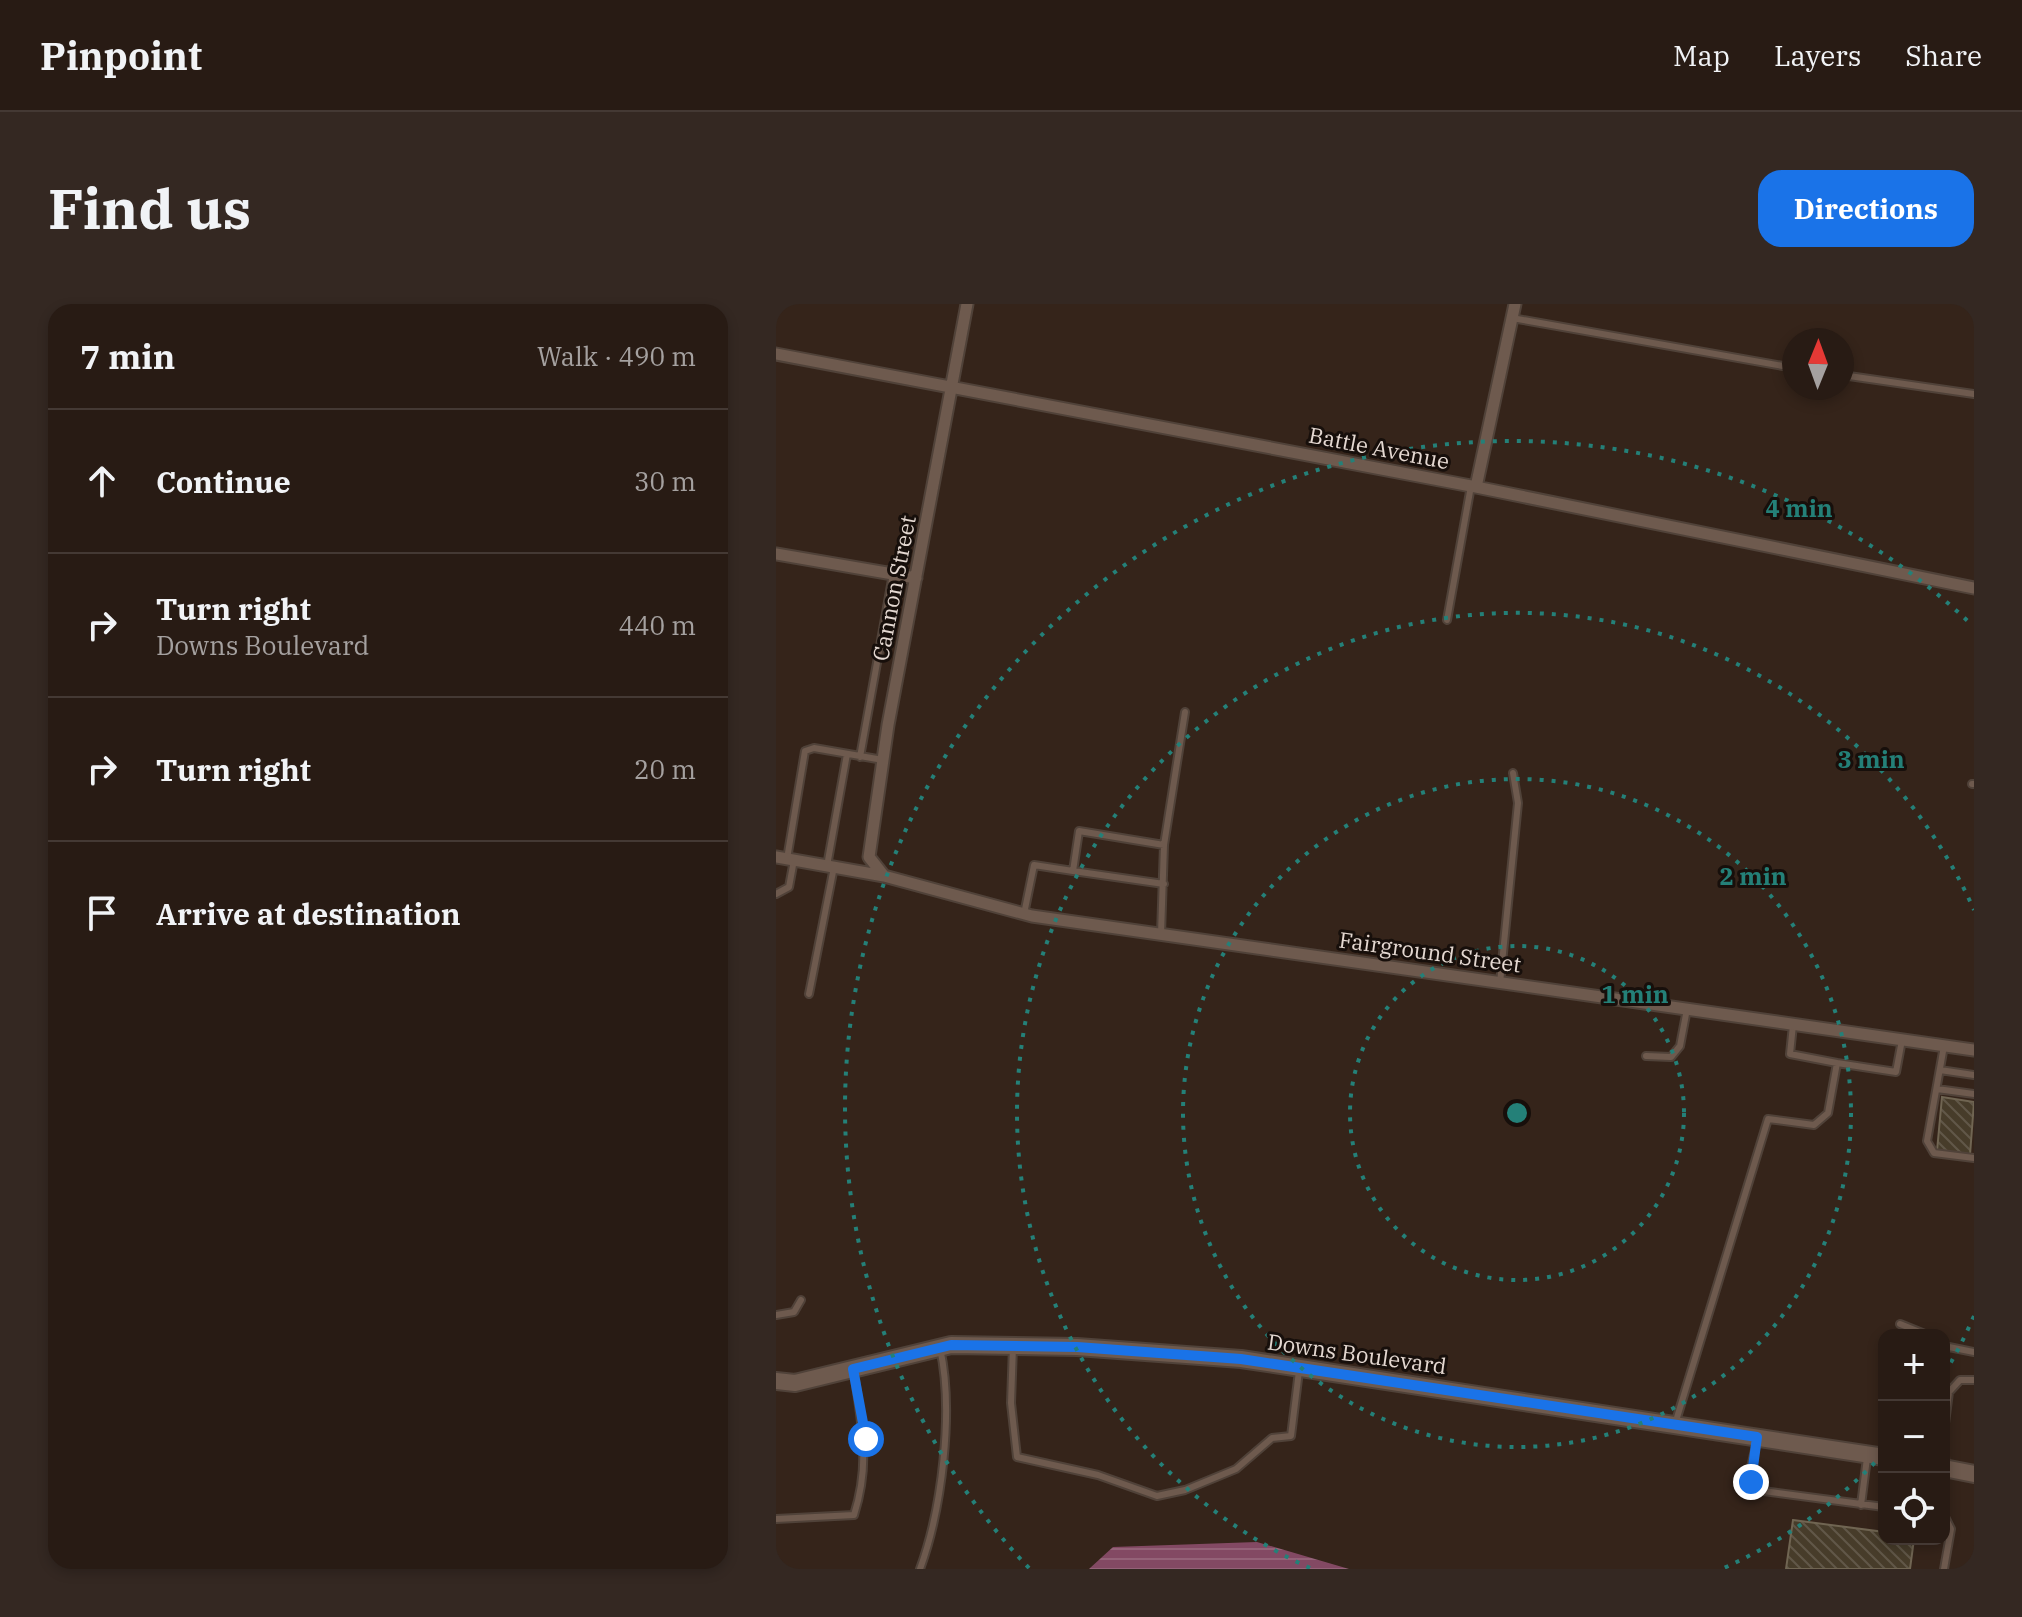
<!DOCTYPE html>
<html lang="en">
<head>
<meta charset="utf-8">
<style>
  :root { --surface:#281b14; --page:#342822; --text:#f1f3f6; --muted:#a5a1a0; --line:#443934; --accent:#1a73e8 }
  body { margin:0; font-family:"IBM Plex Serif",serif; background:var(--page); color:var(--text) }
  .controls { position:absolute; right:24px; bottom:24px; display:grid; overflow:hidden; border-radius:16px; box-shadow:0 4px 12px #0003 }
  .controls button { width:72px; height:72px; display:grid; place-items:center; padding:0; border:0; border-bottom:2px solid var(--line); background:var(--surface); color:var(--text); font:40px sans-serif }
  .compass { position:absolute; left:1006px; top:24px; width:72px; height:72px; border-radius:50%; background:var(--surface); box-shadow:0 4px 12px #0003; rotate:1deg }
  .stop { position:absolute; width:24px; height:24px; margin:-18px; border:6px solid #1a73e8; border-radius:50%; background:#fff }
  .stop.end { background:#1a73e8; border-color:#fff; box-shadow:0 2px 8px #0008 }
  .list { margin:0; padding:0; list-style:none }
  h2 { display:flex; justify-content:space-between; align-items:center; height:104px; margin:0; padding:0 32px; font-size:34px }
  h2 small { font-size:26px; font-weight:400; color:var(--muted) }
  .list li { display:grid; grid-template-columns:52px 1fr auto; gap:24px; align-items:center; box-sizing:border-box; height:144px; padding:0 32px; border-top:2px solid var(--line) }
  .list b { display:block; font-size:30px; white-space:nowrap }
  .list p { margin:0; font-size:26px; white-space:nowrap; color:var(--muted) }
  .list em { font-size:26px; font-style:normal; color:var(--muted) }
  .icon { flex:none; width:44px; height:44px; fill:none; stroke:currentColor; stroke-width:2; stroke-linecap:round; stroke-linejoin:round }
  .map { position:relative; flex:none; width:1198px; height:1265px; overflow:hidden; border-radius:24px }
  header { display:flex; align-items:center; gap:48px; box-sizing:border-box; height:112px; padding:0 40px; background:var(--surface); border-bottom:2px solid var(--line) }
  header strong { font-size:38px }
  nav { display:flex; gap:44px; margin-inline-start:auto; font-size:28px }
  .intro { display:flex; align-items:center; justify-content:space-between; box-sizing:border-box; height:192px; padding:0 48px }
  h1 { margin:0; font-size:56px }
  .button { padding:20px 36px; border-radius:24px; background:var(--accent); color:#fff; font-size:28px; font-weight:700 }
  main { display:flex; gap:48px; padding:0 48px }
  aside { flex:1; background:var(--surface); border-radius:24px; box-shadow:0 4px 12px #0003 }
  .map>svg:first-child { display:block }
</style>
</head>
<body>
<header>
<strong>Pinpoint</strong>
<nav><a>Map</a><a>Layers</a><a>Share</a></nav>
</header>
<div class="intro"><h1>Find us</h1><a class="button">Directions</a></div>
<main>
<aside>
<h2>7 min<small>Walk · 490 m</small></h2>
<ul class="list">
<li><svg class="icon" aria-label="ahead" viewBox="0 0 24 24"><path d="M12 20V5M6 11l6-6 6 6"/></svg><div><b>Continue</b></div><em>30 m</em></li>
<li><svg class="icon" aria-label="right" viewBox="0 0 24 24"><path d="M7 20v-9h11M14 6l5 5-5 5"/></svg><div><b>Turn right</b><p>Downs Boulevard</p></div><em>440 m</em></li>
<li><svg class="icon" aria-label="right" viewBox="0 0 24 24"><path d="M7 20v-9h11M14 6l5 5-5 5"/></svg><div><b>Turn right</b></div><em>20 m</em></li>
<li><svg class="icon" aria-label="arrive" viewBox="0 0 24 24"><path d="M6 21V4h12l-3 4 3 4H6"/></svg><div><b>Arrive at destination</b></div></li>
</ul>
</aside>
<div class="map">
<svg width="1198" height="1265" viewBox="0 0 1198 1265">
  <defs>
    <pattern id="water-rules" width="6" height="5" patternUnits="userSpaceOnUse" patternTransform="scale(2)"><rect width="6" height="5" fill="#834963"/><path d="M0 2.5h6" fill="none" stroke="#946278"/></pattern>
    <pattern id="building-back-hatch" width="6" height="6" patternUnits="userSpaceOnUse" patternTransform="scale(2)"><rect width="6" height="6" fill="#473c2a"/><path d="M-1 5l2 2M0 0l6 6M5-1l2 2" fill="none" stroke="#615748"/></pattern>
  </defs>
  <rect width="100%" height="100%" fill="#35241a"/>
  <path fill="url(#water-rules)" d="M481 1238 573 1265H313L337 1243Z"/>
  <path fill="url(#building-back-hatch)" stroke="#706552" stroke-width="2" d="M1166 793 1198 798 1194 851 1161 847Z
    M1017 1216 1108 1228V1235H1138L1134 1265H1010Z"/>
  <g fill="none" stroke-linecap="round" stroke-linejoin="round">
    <defs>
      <path id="lane" d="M736 14 1018 64
        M1066 71 1198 90
        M671 316 695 182
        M84 453 117 270
        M1196 480H1198
        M11 555 29 447 38 444 107 456
        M51 562 71 450
        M297 567 388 580
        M0 590 13 583 18 556
        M248 610 258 561 297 567 303 527 388 541
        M385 630 388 541 409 408
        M724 679 742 499 737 469
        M33 690 58 563
        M1168 742 1151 837 1158 849 1198 854
        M870 752 895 753 904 742 911 705
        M1061 759 1120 768 1126 736
        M1164 766 1198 771
        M1161 785 1198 790
        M0 1011 18 1008 25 996
        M1124 1020 1151 1031
        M237 1042 235 1099 241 1153 322 1171 381 1192 409 1186 460 1165 496 1134 515 1132 523 1067
        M1168 1042 1198 1048
        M899 1120 992 815 1038 821 1052 809 1061 759 1014 750 1017 721
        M1168 1127 1173 1088 1184 1076H1198
        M981 1137 975 1163 980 1186 1108 1203
        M1168 1140 1170 1164
        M1085 1201 1091 1154
        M0 1215 78 1211C95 1158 85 1120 78 1067
        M144 1265C166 1205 178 1107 164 1044
        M1168 1265 1175 1225 1168 1211"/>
      <path id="street" d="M0 50 695 182 1198 284
        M700 183 739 0
        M0 250 140 274
        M0 553 108 572 256 612 1198 746
        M108 572 93 553 112 421 191 0"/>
      <path id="secondary" d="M0 1077 19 1079 175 1041 301 1043 465 1055 1108 1153
        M1168 1164 1198 1170"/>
    </defs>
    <use href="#lane" stroke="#504239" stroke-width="10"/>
    <use href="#street" stroke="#504239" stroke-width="15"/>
    <use href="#secondary" stroke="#504239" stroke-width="20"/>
    <use href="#lane" stroke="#6e5a4e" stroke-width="6"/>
    <use href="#street" stroke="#6e5a4e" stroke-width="11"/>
    <use href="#secondary" stroke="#6e5a4e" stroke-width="16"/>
  </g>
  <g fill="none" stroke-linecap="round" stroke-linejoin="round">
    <path stroke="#1a73e8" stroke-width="10" d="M90 1135 77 1065 175 1041 301 1043 465 1055 981 1133 975 1178"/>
  </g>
  <g fill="none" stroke="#248078" stroke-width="4" stroke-dasharray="4 8">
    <circle cx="741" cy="809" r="167"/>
    <circle cx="741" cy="809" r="334"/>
    <path d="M1198 1012A500 500 0 0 1 1170 1067M1107 1150A500 500 0 0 1 948 1264M534 1264A500 500 0 1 1 1198 606"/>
    <path d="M253 1264A667 667 0 0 1 1196 321"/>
  </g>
  <g text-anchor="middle" stroke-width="6" stroke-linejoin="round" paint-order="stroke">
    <g font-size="22" fill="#e4d8d1" stroke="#170f0b">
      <text transform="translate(603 144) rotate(11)" y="8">Battle Avenue</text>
      <text transform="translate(118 284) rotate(-79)" y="8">Cannon Street</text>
      <text transform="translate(654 648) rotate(8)" y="8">Fairground Street</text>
      <text transform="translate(581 1050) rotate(8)" y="8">Downs Boulevard</text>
    </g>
  </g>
  <circle cx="741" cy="809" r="12" fill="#248078" stroke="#170f0b" stroke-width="4"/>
  <g font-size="24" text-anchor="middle" font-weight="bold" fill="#248078" stroke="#170f0b" stroke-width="6" stroke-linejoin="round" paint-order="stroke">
    <text x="1023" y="213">4 min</text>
    <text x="1095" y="464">3 min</text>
    <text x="977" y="581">2 min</text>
    <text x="859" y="699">1 min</text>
  </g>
</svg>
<div class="controls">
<button>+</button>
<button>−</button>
<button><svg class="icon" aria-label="locate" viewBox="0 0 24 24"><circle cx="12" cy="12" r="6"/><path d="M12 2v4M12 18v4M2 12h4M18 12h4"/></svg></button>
</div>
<svg class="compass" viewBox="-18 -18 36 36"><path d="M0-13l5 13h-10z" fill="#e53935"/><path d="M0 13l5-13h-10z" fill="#a5a1a0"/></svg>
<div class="stop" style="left:90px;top:1135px"></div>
<div class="stop end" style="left:975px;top:1178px"></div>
</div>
</main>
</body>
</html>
